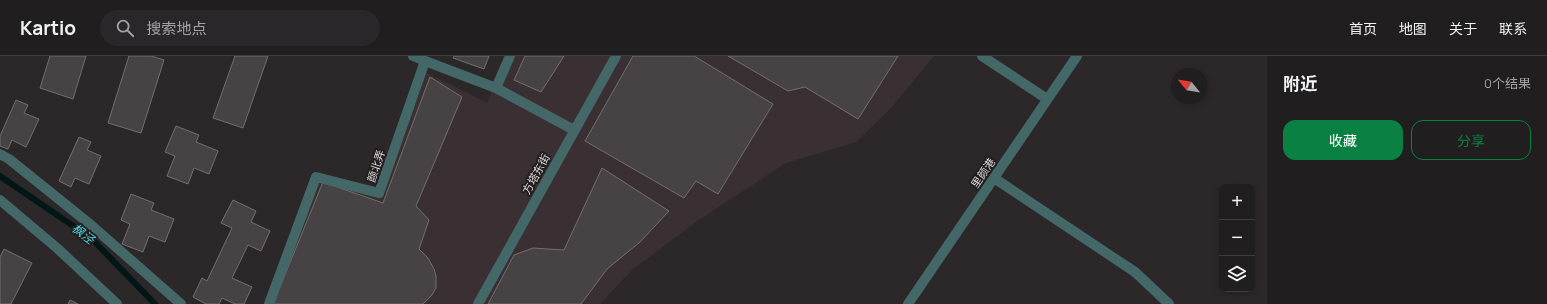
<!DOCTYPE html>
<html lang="zh">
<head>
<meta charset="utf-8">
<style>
  :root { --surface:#211e20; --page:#292729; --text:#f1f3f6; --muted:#a2a2a5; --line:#3e3c3e; --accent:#0b8043 }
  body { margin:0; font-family:Manrope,"Noto Sans SC",sans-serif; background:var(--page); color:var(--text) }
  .controls { position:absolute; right:12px; bottom:12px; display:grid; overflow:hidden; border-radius:8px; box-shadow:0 2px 6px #0003 }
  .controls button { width:36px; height:36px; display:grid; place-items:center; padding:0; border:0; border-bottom:1px solid var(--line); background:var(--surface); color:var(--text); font:20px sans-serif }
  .compass { position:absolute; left:1171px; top:12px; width:36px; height:36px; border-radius:50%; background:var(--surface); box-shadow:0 2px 6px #0003; rotate:300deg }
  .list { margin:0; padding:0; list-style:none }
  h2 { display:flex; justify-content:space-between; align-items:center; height:52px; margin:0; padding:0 16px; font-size:17px }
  h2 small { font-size:13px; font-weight:400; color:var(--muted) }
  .actions { display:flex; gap:8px; padding:12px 16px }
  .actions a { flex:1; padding:9px 0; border:1px solid var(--accent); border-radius:12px; text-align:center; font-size:14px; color:var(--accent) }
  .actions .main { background:var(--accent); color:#fff }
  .icon { flex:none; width:22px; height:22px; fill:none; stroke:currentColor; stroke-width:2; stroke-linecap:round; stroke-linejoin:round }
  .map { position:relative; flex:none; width:1267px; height:248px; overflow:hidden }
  header { display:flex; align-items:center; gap:24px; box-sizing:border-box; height:56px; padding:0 20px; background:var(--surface); border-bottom:1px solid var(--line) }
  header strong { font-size:19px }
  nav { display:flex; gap:22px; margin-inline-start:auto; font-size:14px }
  .search { width:280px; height:36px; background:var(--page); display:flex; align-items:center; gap:10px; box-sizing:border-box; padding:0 14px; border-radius:22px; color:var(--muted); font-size:15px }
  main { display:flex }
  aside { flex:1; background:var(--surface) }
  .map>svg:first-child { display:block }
</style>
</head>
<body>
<header>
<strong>Kartio</strong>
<div class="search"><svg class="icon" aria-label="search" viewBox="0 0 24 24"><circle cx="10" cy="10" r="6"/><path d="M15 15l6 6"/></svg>搜索地点</div>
<nav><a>首页</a><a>地图</a><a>关于</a><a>联系</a></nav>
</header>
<main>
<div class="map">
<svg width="1267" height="248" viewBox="0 0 1267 248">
  <rect width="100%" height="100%" fill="#2c282a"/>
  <path fill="#3a3034" d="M507 0H934L890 53 856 86 786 107 696 166 632 214 600 248H270L318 124 381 142 425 16 487 47Z"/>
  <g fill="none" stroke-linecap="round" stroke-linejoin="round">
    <path stroke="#001617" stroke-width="6" d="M0 120 91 182 155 248"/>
  </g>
  <path fill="#474244" stroke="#736e70" d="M50 0H86L73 43 40 32Z
    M129 0H151L164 4 141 77 108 67Z
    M235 0H268L243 72 213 62Z
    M454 0H489L484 13 453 2Z
    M525 0H564L541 36 514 24Z
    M633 0H694L773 48 718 138 696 125 684 142 585 85Z
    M728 0H898L858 63 805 31 788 35Z
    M430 21 462 41 416 150 429 164 419 193 428 202 434 213 436 220V232L432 239 423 248H273L323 126 383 147Z
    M16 44 28 49 24 57 39 63 26 91 12 84 8 93 0 90V80Z
    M176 70 199 79 196 86 218 95 209 118 194 112 188 128 167 120 175 100 165 96Z
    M79 81 91 86 87 94 101 100 89 128 75 122 71 131 59 125Z
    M602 112 669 155 640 186 607 213 581 248H488L514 199 533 192 564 194Z
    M131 138 154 147 151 154 174 163 165 186 149 180 143 196 122 188 130 168 121 164Z
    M233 144 256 155 251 166 270 175 261 195 248 189 232 222 252 231 244 248H235L222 242 219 248H206L193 241 202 222 207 225 232 172 221 167Z
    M4 193 32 207 11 248H0V201Z
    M70 244 78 248H68Z"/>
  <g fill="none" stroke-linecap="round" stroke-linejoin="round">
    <path stroke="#446768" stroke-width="10" d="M413 0 425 5
      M982 0 1047 43
      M496 32 574 74
      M0 98 9 103 91 169 181 248
      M994 122 1135 216 1169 248
      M0 144 57 192 117 248
      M269 248 316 121 379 137 425 5 496 32 510 0
      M478 248 616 0
      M908 248 1077 0"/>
  </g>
  <g text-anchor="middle" stroke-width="4" stroke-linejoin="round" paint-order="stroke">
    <g font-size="11" fill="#dcd9da" stroke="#231e20">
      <text transform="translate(376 110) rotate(-71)" y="4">颜北弄</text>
      <text transform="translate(983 117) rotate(-56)" y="4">里颜港</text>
      <text transform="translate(536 118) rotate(-61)" y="4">方塔东街</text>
    </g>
    <g font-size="12" font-style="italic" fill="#4cdbe0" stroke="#231e20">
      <text transform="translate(83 178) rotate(37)" y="4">枫泾</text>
    </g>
  </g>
</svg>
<div class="controls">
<button>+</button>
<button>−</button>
<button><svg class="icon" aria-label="layers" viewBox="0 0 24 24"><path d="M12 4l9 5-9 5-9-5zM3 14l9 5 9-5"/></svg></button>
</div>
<svg class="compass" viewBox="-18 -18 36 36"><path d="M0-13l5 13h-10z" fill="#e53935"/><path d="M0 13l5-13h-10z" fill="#a2a2a5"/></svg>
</div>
<aside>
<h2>附近<small>0个结果</small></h2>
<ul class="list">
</ul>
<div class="actions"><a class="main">收藏</a><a>分享</a></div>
</aside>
</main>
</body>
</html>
